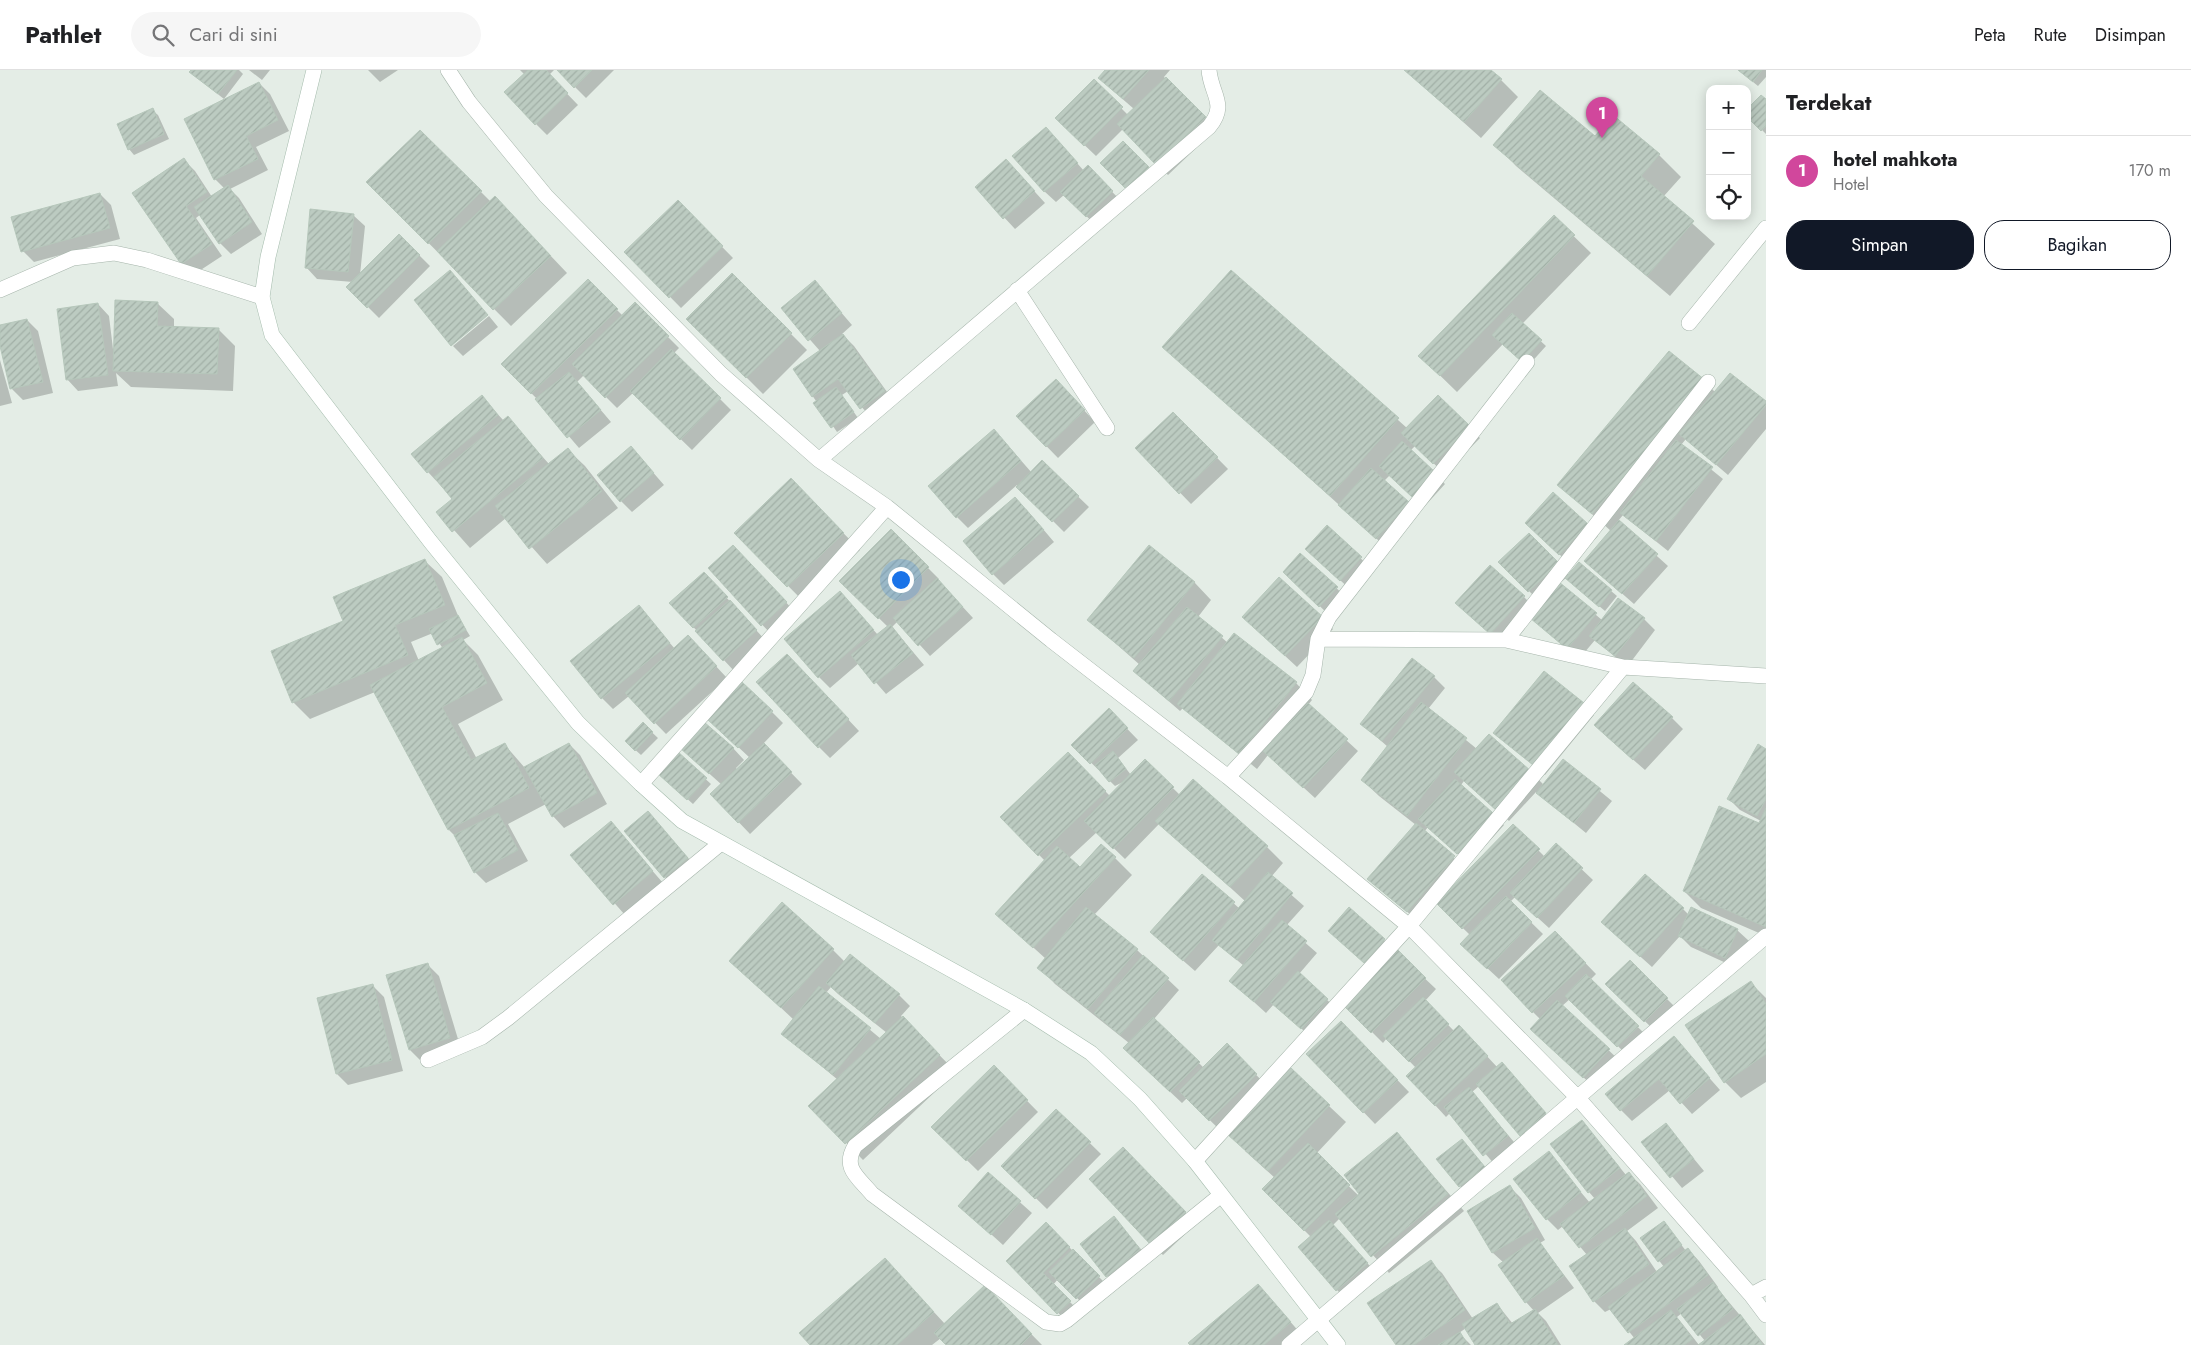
<!DOCTYPE html>
<html lang="id">
<head>
<meta charset="utf-8">
<style>
  :root { --surface:#fff; --page:#f6f6f6; --text:#202124; --muted:#757577; --line:#e0e0e0; --accent:#111827 }
  body { margin:0; font-family:Jost,sans-serif; background:var(--page); color:var(--text) }
  .controls { position:absolute; right:15px; top:15px; display:grid; overflow:hidden; border-radius:10px; box-shadow:0 2px 12px #0003 }
  .controls button { width:45px; height:45px; display:grid; place-items:center; padding:0; border:0; border-bottom:1px solid var(--line); background:var(--surface); color:var(--text); font:25px sans-serif }
  .you { position:absolute; left:900px; top:509px; width:18px; height:18px; margin:-12px; border:4px solid #fff; border-radius:50%; background:#1a73e8; box-shadow:0 0 0 8px #1a73e833 }
  .badge { display:grid; place-items:center; width:32px; height:32px; border-radius:50%; background:var(--accent); color:#fff; font-size:16px; font-weight:700 }
  .pin { position:absolute; translate:-50% -41px; filter:drop-shadow(0 1px 2px #0008) }
  .pin::after { content:''; position:absolute; top:26px; width:18px; height:15px; background:inherit; clip-path:polygon(0 0,100% 0,50% 100%) }
  .list { margin:0; padding:0; list-style:none }
  h2 { display:flex; justify-content:space-between; align-items:center; height:65px; margin:0; padding:0 20px; font-size:21px }
  h2 small { font-size:16px; font-weight:400; color:var(--muted) }
  .list li { display:grid; grid-template-columns:32px 1fr auto; gap:15px; align-items:center; box-sizing:border-box; height:70px; padding:0 20px; border-top:1px solid var(--line) }
  .list b { display:block; font-size:19px; white-space:nowrap }
  .list p { margin:0; font-size:16px; white-space:nowrap; color:var(--muted) }
  .list em { font-size:16px; font-style:normal; color:var(--muted) }
  .actions { display:flex; gap:10px; padding:15px 20px }
  .actions a { flex:1; padding:11px 0; border:1px solid var(--accent); border-radius:20px; text-align:center; font-size:18px; color:var(--accent) }
  .actions .main { background:var(--accent); color:#fff }
  .icon { flex:none; width:28px; height:28px; fill:none; stroke:currentColor; stroke-width:2; stroke-linecap:round; stroke-linejoin:round }
  .map { position:relative; flex:none; width:1766px; height:1275px; overflow:hidden }
  header { display:flex; align-items:center; gap:30px; box-sizing:border-box; height:70px; padding:0 25px; background:var(--surface); border-bottom:1px solid var(--line) }
  header strong { font-size:24px }
  nav { display:flex; gap:28px; margin-inline-start:auto; font-size:18px }
  .search { width:350px; height:45px; background:var(--page); display:flex; align-items:center; gap:12px; box-sizing:border-box; padding:0 18px; border-radius:28px; color:var(--muted); font-size:19px }
  main { display:flex }
  aside { flex:1; background:var(--surface) }
  .map>svg:first-child { display:block }
</style>
</head>
<body>
<header>
<strong>Pathlet</strong>
<div class="search"><svg class="icon" aria-label="search" viewBox="0 0 24 24"><circle cx="10" cy="10" r="6"/><path d="M15 15l6 6"/></svg>Cari di sini</div>
<nav><a>Peta</a><a>Rute</a><a>Disimpan</a></nav>
</header>
<main>
<div class="map">
<svg width="1766" height="1275" viewBox="0 0 1766 1275">
  <defs>
    <pattern id="building-hatch" width="6" height="6" patternUnits="userSpaceOnUse" patternTransform="scale(1.25)"><rect width="6" height="6" fill="#bccbc1"/><path d="M-1 1l2-2M0 6l6-6M5 7l2-2" fill="none" stroke="#a1afa6"/></pattern>
  </defs>
  <rect width="100%" height="100%" fill="#e4ede6"/>
  <path fill="#0003" fill-rule="evenodd" d="M192 0H239L243 4 224 29 196 7 191 2Z
    M249 0H270L262 10Z
    M368 0H398L380 12Z
    M520 0H554L549 5 578 35 547 65 536 54 525 5Z
    M558 0H614L586 28Z
    M1107 0H1170L1164 7 1216 59 1168 105 1123 59 1096 86 1056 48 1094 11 1128 45 1134 39 1111 19Z
    M1405 0H1491L1518 27 1481 68Z
    M1738 0H1766V7L1758 16Z
    M259 13 270 24 289 61 256 77 268 100 230 119 239 128 262 164 231 184 220 173 201 144 196 148 222 186 193 205 182 194 134 124 184 90 195 101 212 127 225 119 215 109Z
    M1766 31V64L1747 45Z
    M152 40 158 45 169 69 134 85 129 79Z
    M1613 47 1659 85 1681 107 1663 127 1715 174 1670 226 1516 96 1495 74 1595 68Z
    M420 61 491 132 512 145 567 203 511 256 368 112Z
    M1057 70 1084 101 1088 97 1123 133 1098 158 1065 124 1056 132 1044 121Z
    M1017 102 1045 133 1015 159 976 117Z
    M100 124 111 135 120 169 34 192 23 181Z
    M678 132 733 188 681 238 626 182Z
    M353 145 365 156 360 205 399 165 430 196 379 248 348 217 353 212 317 209 306 197Z
    M1554 147 1591 183 1522 254 1546 276 1528 296 1503 274 1457 322 1420 286Z
    M1231 202 1407 358 1438 327 1480 368 1445 404 1415 376 1410 381 1445 414 1424 437 1390 405 1384 411 1419 444 1388 479 1164 277Z
    M732 205 807 280 763 324 688 249Z
    M588 211 623 246 635 234 679 278 674 283 731 340 692 380 633 323 617 338 584 305 577 312 611 352 579 378 537 329 503 294Z
    M815 212 852 255 842 264 854 276 895 333 872 349 848 321 842 325 858 348 837 362 795 300 820 281 782 238Z
    M157 233 174 249V258L218 259 235 276 233 321 131 317 116 303 118 316 78 321 67 309 98 234 109 246 113 279Z
    M489 246 498 257 463 286 453 276Z
    M27 250 38 261 53 323 23 330 12 319 0 270V256Z
    M0 290 12 333 0 336Z
    M1704 311 1716 323 1766 333V359L1728 405 1686 369 1681 375 1723 409 1668 481 1623 445 1618 451 1668 496 1634 534 1585 491 1611 461 1559 415Z
    M1067 322 1095 352 1058 388 1018 347Z
    M482 327 504 351 508 348 549 394 568 380 585 396 618 438 547 494 506 448 470 478 438 442 454 430 428 402Z
    M1173 343 1228 399 1191 434 1137 378Z
    M1005 372 1032 403 1042 392 1089 437 1064 462 1017 415 968 458 957 447Z
    M631 377 664 415 632 442 621 431Z
    M791 410 860 480 805 533 736 463Z
    M1026 439 1054 472 1004 515 993 504Z
    M1587 455 1598 466 1571 495 1537 464Z
    M1327 457 1372 499 1352 521 1318 490Z
    M891 461 939 509 938 510 973 548 930 586 898 551 892 557 924 595 886 624 859 593 830 618 819 607 840 522 878 565 888 557 841 511Z
    M1529 464 1569 505 1579 494 1617 526 1605 541 1566 508 1559 514 1602 550 1644 549 1655 560 1627 597 1595 570 1579 589 1531 548 1540 532 1500 492Z
    M1149 476 1195 513 1211 530 1198 547 1228 573 1296 613 1312 630 1308 635 1358 681 1315 728 1268 685 1257 699 1183 638 1180 641 1134 601 1140 595 1089 550Z
    M1301 485 1348 529 1331 547 1296 513Z
    M744 488 797 544 773 566 709 499Z
    M425 491 442 507 459 548 470 566 463 570 478 585 503 630 458 654 477 689 504 674 525 698 569 674 580 685 607 734 564 758 553 746 546 734 508 754 528 791 486 813 475 802 455 766 449 760 375 622 310 649 293 632 345 552ZM433 563 443 579 419 591 411 572Z
    M715 515 767 572 735 602 671 533Z
    M1524 527 1535 538 1502 574 1468 544Z
    M639 537 675 579 699 578 727 608 666 664 629 626 613 639 602 628Z
    M1322 547 1333 559 1297 597 1255 558Z
    M798 596 859 661 830 688 819 677Z
    M1434 607 1445 618 1428 639 1477 679 1532 703 1544 715 1563 691 1612 731 1586 763 1536 722 1509 751 1464 711 1461 715 1504 755 1469 794 1428 757 1424 762 1465 798 1441 826 1443 828 1514 756 1545 787 1556 775 1593 810 1549 858 1515 827 1510 832 1543 864 1499 909 1473 885 1470 865 1436 832 1419 852 1369 809 1416 755 1379 726 1362 710 1388 677 1362 654Z
    M1583 634 1594 645 1545 705 1495 663Z
    M1109 640 1138 670 1118 688 1131 705 1145 691 1180 725 1267 777 1283 793 1271 807 1304 836 1286 856 1317 883 1299 904 1339 941 1313 969 1274 934 1266 943 1231 911 1244 896 1219 875 1195 901 1163 873 1202 805 1240 839 1246 832 1160 753 1125 789 1097 762 1069 788 1080 799 1115 788 1132 805 1094 845 1137 880 1179 920 1154 949 1204 998 1227 975 1267 1016 1221 1061 1187 1028 1182 1033 1135 989 1129 973 1055 914 1039 897 1046 889 1014 860 1045 791 1002 747 1068 684 1110 726 1125 711 1115 716 1073 675Z
    M772 642 783 653 763 674 802 714 750 764 712 724 722 715 693 689 733 678 744 690 736 698 737 700 750 688 720 660Z
    M1672 648 1683 659 1645 700 1606 666Z
    M643 654 658 668 641 685 632 677Z
    M1766 680V866L1701 838 1684 821 1759 754 1761 751 1740 740 1729 729Z
    M677 683 711 714 693 734 664 708Z
    M648 743 698 799 676 818 665 807Z
    M611 753 663 813 625 845 572 785Z
    M1683 839 1689 845 1737 860 1749 871 1737 898 1691 877 1680 866 1652 897 1614 863Z
    M1384 870 1436 919 1425 931 1454 961 1470 968 1498 998 1502 994 1556 1055 1532 1076 1479 1016 1472 1022 1519 1078 1496 1096 1450 1043 1446 1047 1435 1035 1416 998 1387 968 1383 973 1345 935 1376 903 1341 872Z
    M1566 873 1596 904 1590 910 1649 968 1629 987 1570 929 1562 936 1620 991 1595 1018 1543 970 1541 950 1533 942Z
    M833 880 845 892 899 925 910 936 901 946 956 1002 863 1090 810 1036 838 1010 783 964 794 950 731 891ZM831 917 838 924 887 963 881 969 826 923Z
    M1630 892 1678 940 1656 962 1607 914Z
    M428 895 439 906 461 979 421 991 410 980Z
    M1751 913 1766 928V1012L1741 1028 1725 1012Z
    M373 916 384 927 403 1001 348 1015 337 1004Z
    M1341 952 1409 1022 1375 1054 1308 984Z
    M1674 968 1720 1020 1692 1044 1670 1020 1632 1051 1621 1040Z
    M994 997 1038 1042 978 1101 933 1057Z
    M1329 1036 1346 1052 1316 1084 1359 1126 1397 1064 1464 1141 1389 1203 1340 1148 1333 1155 1378 1205 1348 1231 1337 1220 1311 1167 1263 1119 1275 1108 1245 1081Z
    M1056 1040 1101 1084 1047 1139 1003 1096Z
    M1582 1051 1626 1105 1628 1103 1640 1114 1658 1138 1627 1161 1636 1171 1657 1202 1664 1197 1642 1168 1664 1152 1686 1181 1688 1179 1699 1191 1718 1217 1717 1218 1765 1275H1700L1705 1271 1682 1243 1677 1247 1699 1275H1626L1635 1269 1611 1239 1605 1242 1594 1231 1587 1185 1563 1156 1558 1160 1547 1149 1548 1083 1590 1133 1595 1129 1589 1122Z
    M1666 1055 1704 1101 1682 1118 1643 1072Z
    M1467 1076 1489 1102 1465 1121 1460 1116Z
    M1134 1089 1196 1154 1163 1185 1152 1174Z
    M988 1104 1032 1143 1003 1175 960 1136Z
    M1510 1117 1521 1128 1545 1170 1540 1173 1574 1218 1538 1243 1546 1251 1561 1275H1476L1466 1258 1459 1263 1471 1275H1397L1430 1192 1442 1203 1473 1249 1497 1234 1513 1254 1534 1241 1526 1232 1504 1193 1493 1183 1468 1141Z
    M1114 1148 1151 1191 1118 1217 1107 1206Z
    M1046 1154 1110 1218 1088 1239 1058 1209 1053 1215 1081 1243 1069 1254 1008 1191Z
    M885 1189 945 1254 996 1228 1042 1275H947L941 1268 932 1275H812Z
    M1269 1227 1301 1264 1288 1275H1191Z"/>
  <path fill="url(#building-hatch)" stroke="#b6c7bb" d="M191 0H237L218 24 189 2Z
    M528 0H546L568 23 535 55 504 22Z
    M557 0H592L574 18Z
    M1105 0H1149L1123 29 1098 8Z
    M1404 0H1491L1502 9 1464 52Z
    M1738 0H1762L1753 12Z
    M1166 7 1206 47 1156 95 1117 54Z
    M1094 9 1123 37 1084 76 1055 48Z
    M259 12 278 50 246 66 258 89 214 110 184 49Z
    M1540 20 1595 66 1613 45 1660 84 1641 106 1694 151 1647 206 1493 75Z
    M1761 25 1766 29V56L1761 61 1747 47V39Z
    M153 38 164 64 128 80 117 54Z
    M1046 57 1078 93 1044 122 1012 86Z
    M420 60 482 121 428 174 366 112Z
    M1123 71 1149 97 1126 119 1100 93Z
    M184 88 207 122 186 136 212 174 181 194 132 123Z
    M1006 89 1035 121 1003 149 975 117Z
    M1088 95 1113 121 1086 147 1060 122Z
    M228 115 252 152 219 174 194 137Z
    M100 123 110 158 21 182 11 147Z
    M495 126 551 186 493 240 437 181Z
    M678 130 723 176 669 228 624 182Z
    M310 139 354 144 348 202 305 198Z
    M1554 145 1575 165 1440 306 1418 286Z
    M399 164 420 185 367 238 346 217Z
    M450 200 488 245 451 276 414 230Z
    M1231 200 1399 348 1330 426 1162 277Z
    M732 203 792 263 746 308 686 249Z
    M588 209 618 239 531 324 501 294Z
    M815 210 842 243 808 271 781 238Z
    M115 230 158 232 157 256 219 258 217 304 113 301Z
    M635 232 669 266 605 328 572 294Z
    M98 233 108 305 66 310 57 239Z
    M1512 243 1542 270 1522 292 1492 265Z
    M27 249 43 312 10 319 0 276V255Z
    M843 264 885 321 860 339 838 309 812 327 793 299Z
    M671 279 721 328 680 370 630 321Z
    M1669 281 1705 310 1592 444 1557 415Z
    M569 302 601 340 567 368 535 329Z
    M1730 303 1766 331V335L1716 395 1679 364Z
    M1056 309 1085 340 1046 377 1016 346Z
    M836 317 854 342 831 358 813 333Z
    M482 325 498 345 427 403 411 384Z
    M1438 325 1470 356 1433 394 1401 363Z
    M1173 342 1218 387 1179 424 1135 378Z
    M508 346 543 388 452 462 436 442 452 429 434 407Z
    M994 359 1021 391 956 448 928 416Z
    M1676 370 1713 397 1656 471 1620 443Z
    M1402 371 1435 402 1412 427 1379 396Z
    M631 376 654 403 620 432 597 405Z
    M568 378 602 421 529 479 495 436Z
    M1042 390 1079 426 1052 452 1016 417Z
    M1371 398 1409 432 1376 469 1338 435Z
    M791 408 844 463 787 517 734 463Z
    M1553 422 1588 454 1559 485 1525 453Z
    M1015 427 1044 460 992 505 963 471Z
    M1619 450 1658 484 1622 524 1584 491Z
    M1327 455 1362 487 1340 511 1305 479Z
    M891 459 929 497 878 549 839 511Z
    M1529 463 1559 493 1528 522 1498 492Z
    M733 475 787 532 761 556 708 498Z
    M1149 475 1195 512 1134 588 1087 550Z
    M1300 483 1338 517 1319 537 1283 502Z
    M425 489 445 535 395 555 408 585 292 633 271 581 343 551 333 527Z
    M1579 492 1612 520 1599 537 1565 508Z
    M1490 495 1525 526 1490 564 1455 533Z
    M704 502 728 527 693 558 669 533Z
    M1279 507 1323 547 1285 586 1242 547Z
    M937 508 963 537 918 576 893 548Z
    M1559 512 1597 543 1567 579 1530 548Z
    M840 521 874 560 818 608 784 569Z
    M1618 528 1645 548 1615 586 1589 566Z
    M730 530 757 560 723 591 695 561Z
    M639 535 670 573 601 629 570 591Z
    M1187 537 1223 566 1169 631 1133 601Z
    M458 545 466 560 437 575 429 559Z
    M890 554 913 583 874 614 851 585Z
    M1234 563 1297 612 1239 684 1177 634Z
    M688 565 717 596 654 654 625 623Z
    M462 567 487 613 442 637 471 690 505 673 529 718 448 760 370 615Z
    M787 584 849 649 818 678 756 612Z
    M1412 588 1435 606 1382 671 1360 654Z
    M1544 601 1584 633 1533 695 1493 663Z
    M742 612 773 641 738 678 707 649Z
    M1633 612 1673 647 1633 690 1594 655Z
    M1421 632 1467 668 1407 746 1361 710Z
    M1308 633 1348 669 1303 718 1263 681Z
    M1109 638 1128 658 1090 694 1071 675Z
    M643 652 653 662 635 681 625 671Z
    M704 652 734 678 709 704 680 678Z
    M1489 664 1532 702 1497 741 1454 702Z
    M569 673 597 723 552 747 524 697Z
    M764 673 792 702 738 753 710 724Z
    M1758 674 1766 679V729L1757 746 1727 729Z
    M677 681 707 708 687 730 657 703Z
    M1113 681 1126 699 1109 712 1095 695Z
    M1068 682 1106 721 1038 786 1000 747Z
    M1145 689 1174 717 1113 779 1084 751Z
    M1563 689 1601 719 1574 753 1536 723Z
    M1193 709 1268 776 1230 817 1155 751Z
    M1455 709 1493 743 1457 784 1418 749Z
    M1719 736 1759 753 1766 738V857L1683 821Z
    M648 741 688 788 664 808 624 761Z
    M498 743 518 780 474 803 454 765Z
    M611 751 653 801 613 835 570 785Z
    M1416 753 1455 786 1407 842 1367 809Z
    M1513 754 1540 779 1462 859 1436 833Z
    M1556 773 1583 798 1537 848 1510 823Z
    M1101 774 1116 787 1033 878 995 844 1057 776 1080 797Z
    M1268 802 1293 823 1237 890 1212 870Z
    M1202 804 1235 832 1183 891 1150 862Z
    M1645 804 1684 838 1640 887 1601 852Z
    M1506 826 1532 852 1487 899 1460 874Z
    M782 832 834 879 781 938 729 891Z
    M1086 837 1138 879 1088 939 1037 898Z
    M1349 837 1385 869 1364 893 1328 861Z
    M1691 837 1738 859 1725 888 1678 866Z
    M1282 850 1307 871 1254 932 1229 911Z
    M1555 861 1586 893 1532 943 1501 910Z
    M1398 880 1426 908 1371 963 1343 935Z
    M850 884 900 924 875 953 826 913Z
    M1143 885 1169 908 1120 965 1094 943Z
    M1630 890 1668 928 1644 952 1605 914Z
    M428 893 450 968 409 980 386 905Z
    M1298 901 1328 929 1301 959 1270 932Z
    M1586 904 1639 956 1617 977 1565 926Z
    M1751 911 1766 934V984L1724 1013 1685 955Z
    M373 914 392 990 336 1004 317 928Z
    M819 916 871 958 833 1005 781 964Z
    M1423 927 1449 954 1409 992 1383 966Z
    M1557 930 1610 979 1583 1008 1530 959Z
    M903 946 940 985 845 1074 808 1036Z
    M1153 947 1200 992 1170 1022 1123 978Z
    M1341 951 1398 1010 1363 1043 1306 984Z
    M1459 955 1488 986 1435 1036 1406 1006Z
    M1674 966 1710 1008 1680 1034 1659 1009 1620 1041 1605 1024Z
    M1227 973 1257 1004 1209 1051 1179 1021Z
    M1502 992 1546 1043 1520 1066 1476 1014Z
    M994 995 1028 1030 966 1091 931 1057Z
    M1290 997 1330 1035 1268 1101 1227 1064Z
    M1469 1017 1508 1066 1483 1086 1444 1037Z
    M1056 1039 1091 1072 1035 1129 1001 1096Z
    M1582 1050 1620 1098 1588 1123 1550 1074Z
    M1666 1053 1694 1089 1670 1108 1641 1072Z
    M1397 1062 1448 1124 1371 1187 1335 1144 1359 1124 1344 1105Z
    M1462 1069 1485 1097 1459 1117 1436 1089Z
    M1308 1073 1350 1115 1304 1161 1262 1119Z
    M1123 1077 1186 1142 1151 1175 1089 1109Z
    M1549 1081 1581 1122 1546 1150 1513 1109Z
    M988 1102 1021 1131 991 1165 958 1136Z
    M1629 1102 1647 1126 1579 1178 1560 1154Z
    M1510 1115 1535 1158 1492 1183 1467 1141Z
    M1114 1146 1140 1179 1106 1207 1080 1174Z
    M1329 1150 1368 1193 1336 1221 1298 1177Z
    M1664 1151 1682 1175 1658 1192 1640 1168Z
    M1046 1152 1070 1177 1043 1203 1071 1231 1057 1244 1006 1191Z
    M1625 1158 1649 1194 1593 1232 1569 1196Z
    M1537 1168 1564 1206 1525 1233 1498 1195Z
    M1688 1178 1708 1205 1628 1263 1608 1237Z
    M1073 1179 1100 1206 1076 1229 1049 1202Z
    M885 1188 934 1242 897 1275H810L799 1263Z
    M1431 1190 1465 1240 1414 1275H1396L1367 1233Z
    M1713 1212 1733 1239 1698 1266 1677 1239Z
    M1258 1214 1291 1252 1264 1275H1190L1188 1273Z
    M985 1215 1032 1264 1021 1275H946L934 1263Z
    M1497 1233 1510 1254 1535 1239 1558 1275H1475L1462 1254Z
    M1671 1240 1693 1269 1684 1275H1624Z
    M1740 1244 1763 1275H1698Z
    M1460 1262 1468 1275H1438Z"/>
  <g fill="none" stroke-linecap="round" stroke-linejoin="round">
    <defs>
      <path id="street" d="M448 0 469 32 546 126 721 304 819 390 887 437 1051 570 1228 707 1409 856 1577 1027 1751 1225 1766 1245
        M0 220 73 188 114 183 147 190 262 227
        M1017 220 1107 358
        M1689 253 1766 158
        M819 390 1209 57C1228 34 1211 25 1209 0
        M1318 569 1506 570 1623 597 1766 606
        M1506 570 1708 312
        M1228 707 1306 622 1313 605 1318 569 1329 547 1527 292
        M641 714 887 437
        M1024 940 855 1076C842 1098 858 1107 872 1124L1046 1252 1060 1254 1067 1250 1221 1125
        M428 990 482 967 508 948 721 773
        M1195 1091 1409 856 1623 597
        M1751 1225 1766 1217
        M1289 1275 1766 866"/>
      <path id="secondary" d="M314 0 268 187 262 227 272 265 430 471 578 653 641 714 682 751 1024 940 1091 983 1140 1029 1195 1091 1338 1275"/>
    </defs>
    <use href="#street" stroke="#a6b5ab" stroke-width="16"/>
    <use href="#secondary" stroke="#a5bcad" stroke-width="16"/>
    <use href="#street" stroke="#fff" stroke-width="15"/>
    <use href="#secondary" stroke="#fff" stroke-width="15"/>
  </g>
</svg>
<div class="controls">
<button>+</button>
<button>−</button>
<button><svg class="icon" aria-label="locate" viewBox="0 0 24 24"><circle cx="12" cy="12" r="6"/><path d="M12 2v4M12 18v4M2 12h4M18 12h4"/></svg></button>
</div>
<div class="you"></div>
<div class="pin badge" style="left:1602px;top:68px;background:#d1479c">1</div>
</div>
<aside>
<h2>Terdekat<small></small></h2>
<ul class="list">
<li><span class="badge" style="background:#d1479c">1</span><div><b>hotel mahkota</b><p>Hotel</p></div><em>170 m</em></li>
</ul>
<div class="actions"><a class="main">Simpan</a><a>Bagikan</a></div>
</aside>
</main>
</body>
</html>
